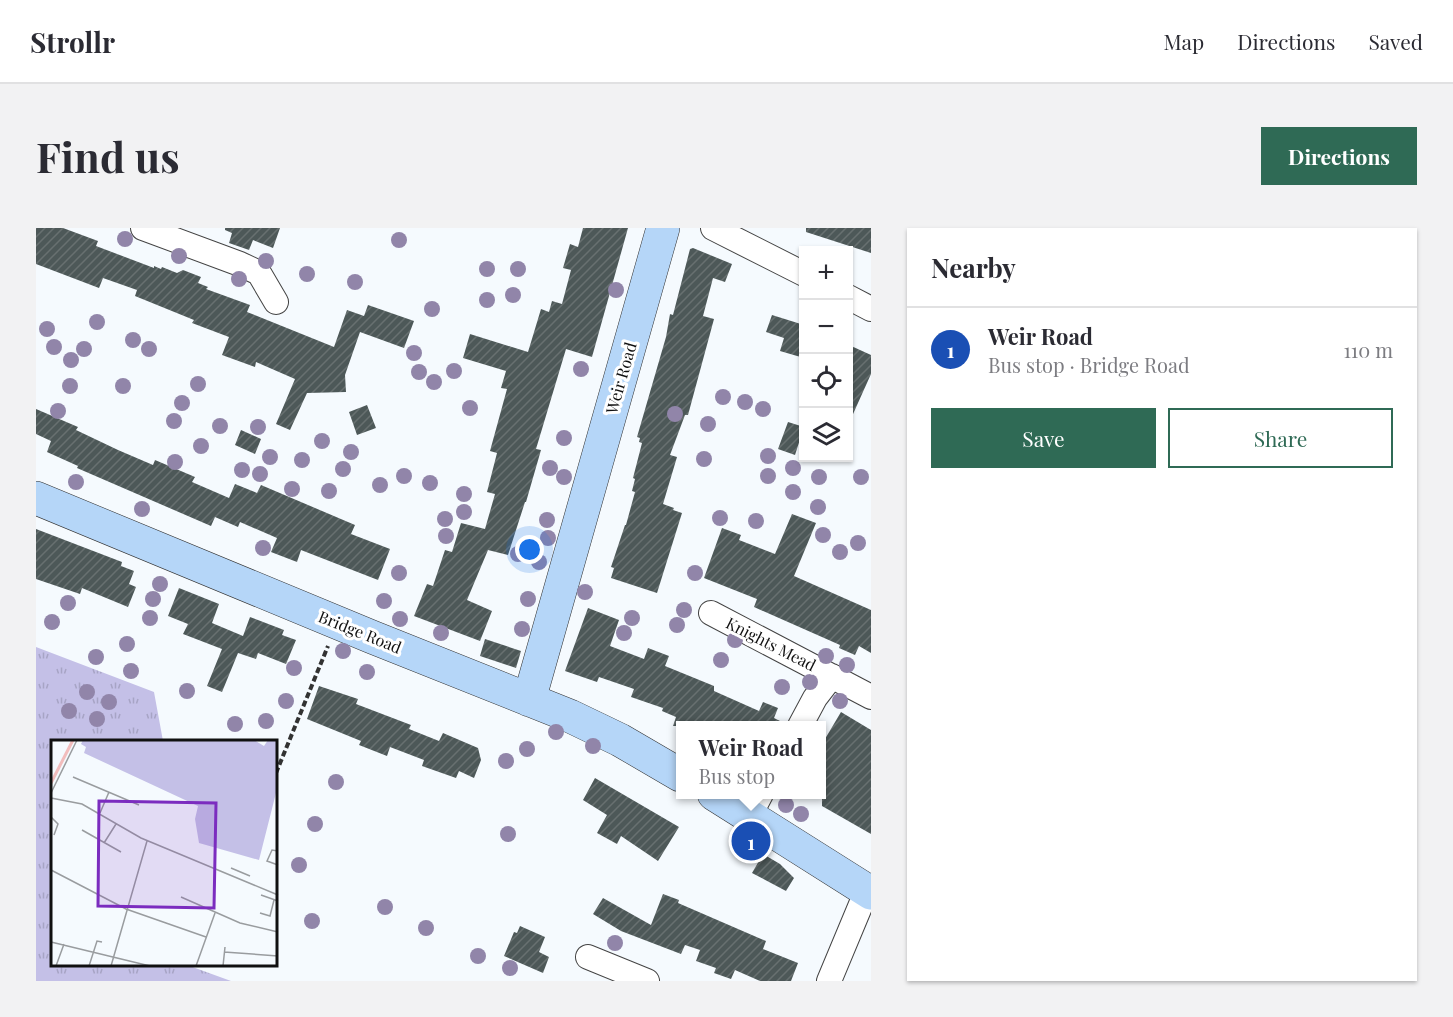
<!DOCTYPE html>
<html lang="en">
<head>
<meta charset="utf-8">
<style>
  :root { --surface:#fff; --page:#f2f2f3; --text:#2b2b33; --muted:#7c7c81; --line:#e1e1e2; --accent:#2f6a55 }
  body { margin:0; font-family:"Playfair Display",serif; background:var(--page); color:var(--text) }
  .controls { position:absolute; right:18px; top:18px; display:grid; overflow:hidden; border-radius:0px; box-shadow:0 2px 4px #0004 }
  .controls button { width:54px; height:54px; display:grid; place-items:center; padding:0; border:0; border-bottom:2px solid var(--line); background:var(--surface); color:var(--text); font:30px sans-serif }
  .you { position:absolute; left:494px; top:322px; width:21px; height:21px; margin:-15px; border:4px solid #fff; border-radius:50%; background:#1a73e8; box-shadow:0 0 0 9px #1a73e833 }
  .badge { display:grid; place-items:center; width:39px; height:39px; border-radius:50%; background:var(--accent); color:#fff; font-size:20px; font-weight:700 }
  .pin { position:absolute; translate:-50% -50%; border:3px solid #fff; box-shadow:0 2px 6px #0006 }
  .popup { position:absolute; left:640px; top:493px; width:150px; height:78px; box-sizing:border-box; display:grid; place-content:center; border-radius:0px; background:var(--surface); filter:drop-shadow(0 2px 4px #0005); font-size:20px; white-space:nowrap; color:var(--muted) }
  .popup b { font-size:22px; color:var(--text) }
  .popup::after { content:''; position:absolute; left:50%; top:100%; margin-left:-12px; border:12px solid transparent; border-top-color:var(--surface) }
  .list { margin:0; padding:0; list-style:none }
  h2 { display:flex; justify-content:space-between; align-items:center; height:78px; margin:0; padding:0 24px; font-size:26px }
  h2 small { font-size:20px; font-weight:400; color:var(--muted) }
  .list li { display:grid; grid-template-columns:39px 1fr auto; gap:18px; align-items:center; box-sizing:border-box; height:84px; padding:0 24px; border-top:2px solid var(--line) }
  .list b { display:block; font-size:22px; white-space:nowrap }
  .list p { margin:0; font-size:20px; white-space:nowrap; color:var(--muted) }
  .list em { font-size:20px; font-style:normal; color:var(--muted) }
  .actions { display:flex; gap:12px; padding:18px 24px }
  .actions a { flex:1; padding:14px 0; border:2px solid var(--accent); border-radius:0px; text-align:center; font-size:21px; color:var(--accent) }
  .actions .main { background:var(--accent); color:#fff }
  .icon { flex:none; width:33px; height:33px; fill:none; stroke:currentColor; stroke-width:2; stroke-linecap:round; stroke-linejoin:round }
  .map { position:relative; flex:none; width:835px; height:753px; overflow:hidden; border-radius:0px }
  header { display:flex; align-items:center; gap:36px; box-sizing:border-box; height:84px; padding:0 30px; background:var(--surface); border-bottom:2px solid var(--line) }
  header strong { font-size:28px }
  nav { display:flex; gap:33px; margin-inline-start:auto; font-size:21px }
  .intro { display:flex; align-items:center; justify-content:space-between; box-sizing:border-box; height:144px; padding:0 36px }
  h1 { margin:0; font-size:42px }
  .button { padding:15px 27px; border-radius:0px; background:var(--accent); color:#fff; font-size:21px; font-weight:700 }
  main { display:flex; gap:36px; padding:0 36px }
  aside { flex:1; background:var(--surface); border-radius:0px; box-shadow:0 2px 4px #0004 }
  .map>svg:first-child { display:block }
</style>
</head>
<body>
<header>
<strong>Strollr</strong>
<nav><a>Map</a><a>Directions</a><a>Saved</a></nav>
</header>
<div class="intro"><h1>Find us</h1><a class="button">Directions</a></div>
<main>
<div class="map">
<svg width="835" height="753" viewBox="0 0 835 753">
  <defs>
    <pattern id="grass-tufts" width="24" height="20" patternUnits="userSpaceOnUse" patternTransform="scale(1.5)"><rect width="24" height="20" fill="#c4c0e7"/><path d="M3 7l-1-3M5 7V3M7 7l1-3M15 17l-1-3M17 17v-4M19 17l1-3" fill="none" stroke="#a7a4c5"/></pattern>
    <pattern id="building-hatch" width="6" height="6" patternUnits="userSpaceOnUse" patternTransform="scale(1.5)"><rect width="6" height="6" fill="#4d5858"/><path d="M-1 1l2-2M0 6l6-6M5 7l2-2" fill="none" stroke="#687070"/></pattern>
  </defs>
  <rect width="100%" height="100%" fill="#f5fafe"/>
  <path fill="url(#grass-tufts)" d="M0 419 118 464 127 513H16V736L151 737 195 753H0Z"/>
  <path fill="url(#building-hatch)" d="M0 0H27L62 13 60 18 118 40V38L125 41 126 39 141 45 147 42 165 49 162 55 172 59 170 61 214 77 211 84 298 119 311 82 328 88 332 77 378 93 368 120 324 104 309 147 310 164 271 165 254 202 240 196 259 151 220 134 219 139 186 127 193 109 156 95 158 92 99 68 101 62 67 50 63 60 0 36Z
    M189 0H244L237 20 217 12 213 22 193 15 196 5 189 2Z
    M547 0H592L556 129 530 121 500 221 505 222 490 274H489L472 327 452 322 431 372 456 383 444 413 378 388 391 356 397 358 409 322 416 324 425 295 449 301 459 266 451 264 461 225 454 223 471 161 465 160 470 143 427 130 434 106 492 124 505 81 513 84 516 73 526 76 535 42 527 40 534 16 542 19Z
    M770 0H835V25L770 4Z
    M657 20 696 36 689 54 677 50 667 88 678 91 652 187H649L634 227 641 229 627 276 638 280 637 282 646 285 621 365 575 350 578 340 575 339 589 297H590L599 264 596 263 599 251 597 250 606 215 603 214 604 210 601 209 630 109 634 86 637 87 654 21Z
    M736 87 768 97V130L744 123 748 110 730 104Z
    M813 117 835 127V146L813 195Z
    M331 177 340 200 321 207 313 184Z
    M0 181 42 199 40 202 82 222 117 237 119 232 159 249 156 254 193 270 199 256 221 265 225 257 319 297 315 306 354 321 342 352 265 322 261 334 235 324 241 310 204 294 202 299 179 289 175 298 41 240 42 238 11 224 15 213 0 206Z
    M752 194 768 199 759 227 742 221Z
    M205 202 225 211 219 226 199 217Z
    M756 286 780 295 758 348 835 382V425L823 418 819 427 803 420 804 417 718 379 721 371 668 350 686 300 705 307 703 312 739 326Z
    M0 301 86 334 85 338 98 343 93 356 100 359 92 379 46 360 44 366 0 351Z
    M143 360 183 376 176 395 207 408 214 389 248 402 246 407 260 412 250 436 222 425 220 431 202 425 186 464 171 458 186 421 147 406 152 396 132 388Z
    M552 380 583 392 574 418 608 431 612 420 633 428 629 438 678 458V463L723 483 727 474 742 480 738 490 750 496V498H637L640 489 626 483 627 480 595 469 598 461 563 449 561 454 529 443Z
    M449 411 485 423 480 440 444 428Z
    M283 458 322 471 320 476 375 497 373 501 403 513 407 505 442 520 445 532 438 550 423 543 420 550 386 538 388 532 354 519 351 528 323 517 325 513 271 491Z
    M805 484 835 502V606L786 578V516Z
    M559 550 643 599 622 633 585 608 581 616 561 605 571 587 547 572Z
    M727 626 744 636 758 650 750 663 716 645Z
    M627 666 643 672 642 675 730 713 727 721 762 735 755 753H724L699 742 695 751 678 745 680 740 660 733 664 722 649 717 645 726 585 703 557 686 567 670 615 697Z
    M484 698 509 709 503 724 513 729 507 745 468 728 478 704 481 705Z"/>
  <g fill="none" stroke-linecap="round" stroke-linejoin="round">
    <defs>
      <path id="street" d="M107 0 204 36 223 45 240 74
        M677 0 768 46
        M812 69 835 81
        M675 385 835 469
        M764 498 779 470 796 448
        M713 589 725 566
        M552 729 611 753
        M793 753 831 662"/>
      <path id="secondary" d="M0 270 336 409 534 488 584 512 644 547
        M493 472 627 0
        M678 566 835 665"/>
    </defs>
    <use href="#street" stroke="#434343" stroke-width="26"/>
    <use href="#secondary" stroke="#323232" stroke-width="34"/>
    <path stroke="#323232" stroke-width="4" stroke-dasharray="6 3" stroke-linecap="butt" d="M240 545 292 418"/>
    <use href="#street" stroke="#fff" stroke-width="24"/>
    <use href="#secondary" stroke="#b5d6f8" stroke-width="33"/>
  </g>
  <g fill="#9185a9">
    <circle cx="89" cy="11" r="8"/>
    <circle cx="363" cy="12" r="8"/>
    <circle cx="143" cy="28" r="8"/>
    <circle cx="230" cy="33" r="8"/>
    <circle cx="451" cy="41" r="8"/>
    <circle cx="482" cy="41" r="8"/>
    <circle cx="271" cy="46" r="8"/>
    <circle cx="203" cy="51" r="8"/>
    <circle cx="319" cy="54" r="8"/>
    <circle cx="580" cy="62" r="8"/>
    <circle cx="477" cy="67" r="8"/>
    <circle cx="451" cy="72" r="8"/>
    <circle cx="396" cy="81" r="8"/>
    <circle cx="61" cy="94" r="8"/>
    <circle cx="11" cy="101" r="8"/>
    <circle cx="97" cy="112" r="8"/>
    <circle cx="18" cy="119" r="8"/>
    <circle cx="48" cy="121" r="8"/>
    <circle cx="113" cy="121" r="8"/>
    <circle cx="378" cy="125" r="8"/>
    <circle cx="35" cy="132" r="8"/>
    <circle cx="545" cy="141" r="8"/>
    <circle cx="418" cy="143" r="8"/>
    <circle cx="383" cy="144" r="8"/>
    <circle cx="398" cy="154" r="8"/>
    <circle cx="162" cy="156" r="8"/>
    <circle cx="34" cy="158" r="8"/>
    <circle cx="87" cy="158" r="8"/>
    <circle cx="687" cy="169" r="8"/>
    <circle cx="709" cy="174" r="8"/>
    <circle cx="146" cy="175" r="8"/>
    <circle cx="434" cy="180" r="8"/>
    <circle cx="727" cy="181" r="8"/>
    <circle cx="22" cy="183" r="8"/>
    <circle cx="639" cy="186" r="8"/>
    <circle cx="138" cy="193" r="8"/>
    <circle cx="672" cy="196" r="8"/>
    <circle cx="184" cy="198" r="8"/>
    <circle cx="222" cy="199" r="8"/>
    <circle cx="528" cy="210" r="8"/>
    <circle cx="286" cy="213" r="8"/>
    <circle cx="165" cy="218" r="8"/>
    <circle cx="315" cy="224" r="8"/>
    <circle cx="732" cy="228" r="8"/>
    <circle cx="234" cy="229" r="8"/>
    <circle cx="668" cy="231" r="8"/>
    <circle cx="266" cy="232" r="8"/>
    <circle cx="139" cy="234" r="8"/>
    <circle cx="514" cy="240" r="8"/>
    <circle cx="757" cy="240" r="8"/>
    <circle cx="307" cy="241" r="8"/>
    <circle cx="206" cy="242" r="8"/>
    <circle cx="224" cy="246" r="8"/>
    <circle cx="368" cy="248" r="8"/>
    <circle cx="732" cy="248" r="8"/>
    <circle cx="528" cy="249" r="8"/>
    <circle cx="783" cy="249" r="8"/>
    <circle cx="825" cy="249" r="8"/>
    <circle cx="40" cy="254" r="8"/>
    <circle cx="394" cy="255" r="8"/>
    <circle cx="344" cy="257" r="8"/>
    <circle cx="256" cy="261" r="8"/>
    <circle cx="293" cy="263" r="8"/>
    <circle cx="757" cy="264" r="8"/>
    <circle cx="428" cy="266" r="8"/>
    <circle cx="782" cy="279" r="8"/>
    <circle cx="106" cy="281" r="8"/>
    <circle cx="428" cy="284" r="8"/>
    <circle cx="684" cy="290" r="8"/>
    <circle cx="409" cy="291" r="8"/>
    <circle cx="511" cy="292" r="8"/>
    <circle cx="720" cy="293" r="8"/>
    <circle cx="787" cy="307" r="8"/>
    <circle cx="410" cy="308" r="8"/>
    <circle cx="512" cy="310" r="8"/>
    <circle cx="822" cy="315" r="8"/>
    <circle cx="227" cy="320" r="8"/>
    <circle cx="804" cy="324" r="8"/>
    <circle cx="482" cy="326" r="8"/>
    <circle cx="503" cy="334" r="8"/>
    <circle cx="363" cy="345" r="8"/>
    <circle cx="659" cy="345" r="8"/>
    <circle cx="124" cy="356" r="8"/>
    <circle cx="549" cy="364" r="8"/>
    <circle cx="117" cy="371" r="8"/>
    <circle cx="492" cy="371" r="8"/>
    <circle cx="348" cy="373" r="8"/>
    <circle cx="32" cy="375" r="8"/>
    <circle cx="648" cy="382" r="8"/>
    <circle cx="114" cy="390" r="8"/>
    <circle cx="596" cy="390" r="8"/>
    <circle cx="364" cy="391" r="8"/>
    <circle cx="16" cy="394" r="8"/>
    <circle cx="641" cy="397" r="8"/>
    <circle cx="486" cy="401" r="8"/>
    <circle cx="405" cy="405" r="8"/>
    <circle cx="588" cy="405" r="8"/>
    <circle cx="699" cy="412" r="8"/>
    <circle cx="91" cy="416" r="8"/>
    <circle cx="307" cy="423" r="8"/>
    <circle cx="790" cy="428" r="8"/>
    <circle cx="60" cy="429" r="8"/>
    <circle cx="685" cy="432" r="8"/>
    <circle cx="811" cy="437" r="8"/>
    <circle cx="258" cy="440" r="8"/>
    <circle cx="95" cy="443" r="8"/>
    <circle cx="331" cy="444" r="8"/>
    <circle cx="774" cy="454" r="8"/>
    <circle cx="746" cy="459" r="8"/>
    <circle cx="151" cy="463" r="8"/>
    <circle cx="51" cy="464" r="8"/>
    <circle cx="250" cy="473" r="8"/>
    <circle cx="804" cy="473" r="8"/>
    <circle cx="73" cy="474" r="8"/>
    <circle cx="33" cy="483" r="8"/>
    <circle cx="61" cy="491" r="8"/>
    <circle cx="230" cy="493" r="8"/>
    <circle cx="199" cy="496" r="8"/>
    <circle cx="520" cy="504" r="8"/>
    <circle cx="557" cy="518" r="8"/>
    <circle cx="491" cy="521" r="8"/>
    <circle cx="470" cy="533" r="8"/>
    <circle cx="300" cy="554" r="8"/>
    <circle cx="750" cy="577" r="8"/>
    <circle cx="765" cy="586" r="8"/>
    <circle cx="279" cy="596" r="8"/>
    <circle cx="472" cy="606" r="8"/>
    <circle cx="263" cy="637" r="8"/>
    <circle cx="349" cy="679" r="8"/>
    <circle cx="276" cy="693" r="8"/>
    <circle cx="390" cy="700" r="8"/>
    <circle cx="579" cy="715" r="8"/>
    <circle cx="442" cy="728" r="8"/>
    <circle cx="474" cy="740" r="8"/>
  </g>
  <g text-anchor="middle" stroke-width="6" stroke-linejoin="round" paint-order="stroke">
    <g font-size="16" fill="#101010" stroke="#fff">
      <text transform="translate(585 150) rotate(-74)" y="6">Weir Road</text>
      <text transform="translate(324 404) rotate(22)" y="6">Bridge Road</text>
      <text transform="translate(735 416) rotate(27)" y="6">Knights Mead</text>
    </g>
  </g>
  <g transform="translate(15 512)">
    <rect width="226" height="226" fill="#f5fafe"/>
    <path d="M32 0H203L213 6 217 0H226V49L208 120 148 103 144 79 147 66 33 13 35 7 30 4Z" fill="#c4c0e7"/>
    <path fill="none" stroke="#f2bdbd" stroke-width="3" d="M0 43 22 0"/>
    <path fill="none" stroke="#999c9f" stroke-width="1.5" d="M22 37 88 65M0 53 26 0M0 58 31 64 90 98 227 155M49 73 58 52M0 77 7 84 3 95M31 90 70 112M53 103 65 84M227 111 221 110 216 121 227 125M180 128 199 136M0 130 75 169 155 197M210 155 227 161M130 157 189 183 227 192M209 173 219 176 223 160M0 202 99 226M173 212 227 216M5 226 13 204M38 226 46 201 51 202M60 226 96 101M145 226 164 173M172 226 174 207"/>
    <path fill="#7b2cbf" fill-opacity="0.15" stroke="#7b2cbf" stroke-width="3" d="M48 61 165 63 163 168 47 166Z"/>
    <rect width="226" height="226" fill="none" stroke="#101010" stroke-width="3"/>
  </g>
</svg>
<div class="controls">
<button>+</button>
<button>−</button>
<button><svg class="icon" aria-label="locate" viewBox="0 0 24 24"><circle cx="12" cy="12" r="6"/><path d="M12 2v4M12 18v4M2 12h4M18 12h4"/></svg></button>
<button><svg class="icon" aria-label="layers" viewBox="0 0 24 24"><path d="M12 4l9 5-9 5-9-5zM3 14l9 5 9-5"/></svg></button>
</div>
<div class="you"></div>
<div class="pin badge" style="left:715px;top:613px;background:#1a4fb4">1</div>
<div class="popup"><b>Weir Road</b>Bus stop</div>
</div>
<aside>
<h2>Nearby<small></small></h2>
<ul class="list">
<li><span class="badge" style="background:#1a4fb4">1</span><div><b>Weir Road</b><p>Bus stop · Bridge Road</p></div><em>110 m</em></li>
</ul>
<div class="actions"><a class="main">Save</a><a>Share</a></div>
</aside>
</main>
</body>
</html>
